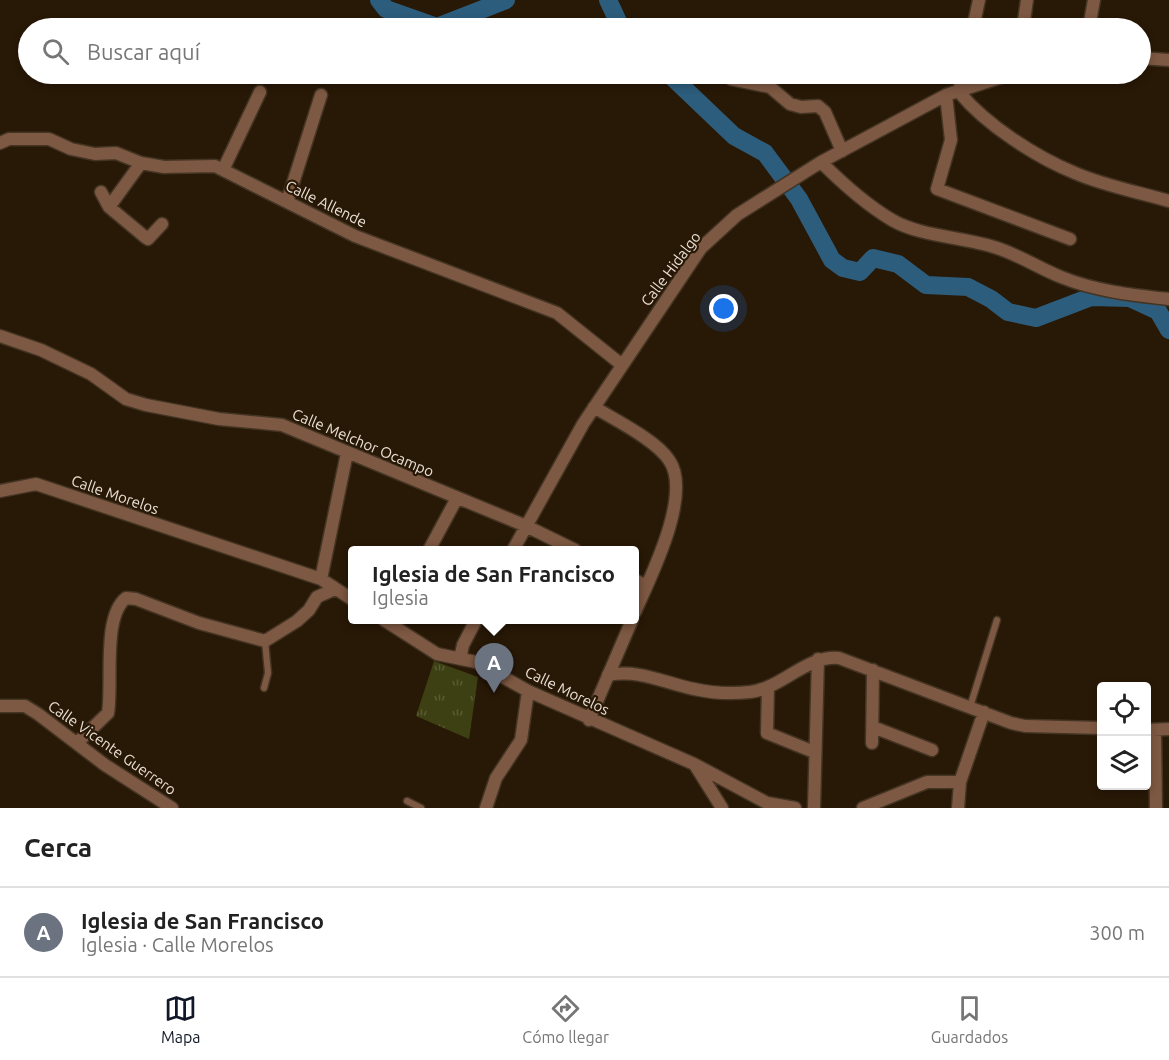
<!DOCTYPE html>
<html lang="es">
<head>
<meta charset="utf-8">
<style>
  :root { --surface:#fff; --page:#f6f6f6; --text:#222; --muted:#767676; --line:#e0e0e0; --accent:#111827 }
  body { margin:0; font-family:Ubuntu,sans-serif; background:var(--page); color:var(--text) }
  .controls { position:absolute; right:18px; bottom:18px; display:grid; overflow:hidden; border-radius:6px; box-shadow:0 3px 9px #0003 }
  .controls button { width:54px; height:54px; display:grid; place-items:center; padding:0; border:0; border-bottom:2px solid var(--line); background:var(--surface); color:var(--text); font:30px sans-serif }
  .you { position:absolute; left:724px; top:309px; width:21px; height:21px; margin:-15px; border:4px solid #fff; border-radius:50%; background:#1a73e8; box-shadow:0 0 0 9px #1a73e833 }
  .badge { display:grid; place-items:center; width:39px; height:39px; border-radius:50%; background:var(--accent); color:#fff; font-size:20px; font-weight:700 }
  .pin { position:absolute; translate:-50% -50px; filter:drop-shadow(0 2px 3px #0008) }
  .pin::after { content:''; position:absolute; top:32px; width:21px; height:18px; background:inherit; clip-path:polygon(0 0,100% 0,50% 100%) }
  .popup { position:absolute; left:348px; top:546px; width:291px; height:78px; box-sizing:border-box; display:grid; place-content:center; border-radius:6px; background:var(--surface); filter:drop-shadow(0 2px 4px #0005); font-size:20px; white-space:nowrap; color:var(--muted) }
  .popup b { font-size:22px; color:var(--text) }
  .popup::after { content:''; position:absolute; left:50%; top:100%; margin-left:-12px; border:12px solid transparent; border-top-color:var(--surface) }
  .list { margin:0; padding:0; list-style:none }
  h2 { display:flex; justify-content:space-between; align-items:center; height:78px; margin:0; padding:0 24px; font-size:26px }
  h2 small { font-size:20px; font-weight:400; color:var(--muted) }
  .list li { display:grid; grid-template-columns:39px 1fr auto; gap:18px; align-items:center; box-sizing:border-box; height:90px; padding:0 24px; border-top:2px solid var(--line) }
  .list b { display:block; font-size:22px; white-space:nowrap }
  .list p { margin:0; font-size:20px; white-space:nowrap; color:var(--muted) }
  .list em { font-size:20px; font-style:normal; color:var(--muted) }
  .icon { flex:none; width:33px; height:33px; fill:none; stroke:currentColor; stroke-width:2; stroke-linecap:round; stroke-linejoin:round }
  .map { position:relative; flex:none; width:1169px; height:808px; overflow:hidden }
  .search { position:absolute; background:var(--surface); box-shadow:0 3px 9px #0003; left:18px; right:18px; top:18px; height:66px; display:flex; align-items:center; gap:15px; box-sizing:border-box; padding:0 21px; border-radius:33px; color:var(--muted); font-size:22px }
  .sheet { height:168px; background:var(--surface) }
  nav { display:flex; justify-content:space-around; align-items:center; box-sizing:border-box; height:84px; border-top:2px solid var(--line); background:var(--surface); font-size:16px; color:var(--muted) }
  nav a { display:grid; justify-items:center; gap:3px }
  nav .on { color:var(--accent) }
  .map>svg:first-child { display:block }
</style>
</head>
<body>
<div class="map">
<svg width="1169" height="808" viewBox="0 0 1169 808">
  <defs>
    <pattern id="park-tufts" width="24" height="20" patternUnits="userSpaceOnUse" patternTransform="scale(1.5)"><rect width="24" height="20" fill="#3d4012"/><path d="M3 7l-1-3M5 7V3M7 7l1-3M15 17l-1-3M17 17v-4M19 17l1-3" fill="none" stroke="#595b34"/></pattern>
  </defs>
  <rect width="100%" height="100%" fill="#281806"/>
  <path fill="url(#park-tufts)" d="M434 661 478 677 469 739 416 716Z"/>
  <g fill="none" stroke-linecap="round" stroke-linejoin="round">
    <path stroke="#2d5d7c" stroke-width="18" d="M379 0 386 9 437 27 506 0
      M608 0 621 28
      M669 74 734 136 765 153 799 199 832 260 843 268 860 272 873 258 898 264 926 285 968 287 991 299 1008 312 1036 318 1091 297 1130 298 1158 311 1169 330"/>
    <defs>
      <path id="lane" d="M264 688 268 673 265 641
        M970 707 997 620
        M407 801 421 808"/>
      <path id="street" d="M973 28 979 0
        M1023 28 1027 0
        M1089 28 1094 0
        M1140 58 1169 60
        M726 74 731 79 770 87 790 104 801 107 818 106 825 112 842 151
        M959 92C986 125 1036 157 1075 173 1105 186 1138 192 1169 201
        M959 92 963 74
        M946 95 951 140 937 189 1070 239
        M0 143 9 139H49L71 149 95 154 116 153 141 163 164 167 215 166 355 236 557 313 622 365
        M821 162C843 184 865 204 892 220 919 236 963 237 994 247 1018 254 1038 268 1061 277 1095 291 1133 295 1169 299
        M223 170 260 92
        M101 192 109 207 145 237 148 239 162 224
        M287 202 321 95
        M109 207 141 163
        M0 336 41 350 91 374 126 399 146 405 219 419 282 425 526 526 575 550
        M594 407C615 420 656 440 669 460 693 494 650 578 635 612
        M0 491 36 484 321 579 353 600
        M429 550 457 498
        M513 550 583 424 701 248 737 215 821 162 946 95 1011 74
        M321 579 347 453
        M635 580 646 586
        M384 620 437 654 476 662 528 691 694 764 767 803 795 808
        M460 659 463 645 476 620
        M608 675C640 669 664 683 694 689 712 693 732 694 750 692 783 688 806 655 839 658L1011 723 1025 726 1102 728
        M768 688 767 733 814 752
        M0 706H25L38 714 105 765 172 808
        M589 720 632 620
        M873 727 932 750
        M1146 730 1169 729
        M1155 730 1156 808
        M77 743 108 713C113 683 102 617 126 598L136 599 199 623 265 641 297 621 309 610 317 597 335 589
        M872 743 873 670
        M695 765 722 808
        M486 808 496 778 521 740 528 691
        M814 808 818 659
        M863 808 927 782H960
        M958 808 960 782 984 712"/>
    </defs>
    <use href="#lane" stroke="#433423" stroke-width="9"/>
    <use href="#street" stroke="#433423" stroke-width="15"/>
    <use href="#lane" stroke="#7d5842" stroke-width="6"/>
    <use href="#street" stroke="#7d5842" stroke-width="12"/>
  </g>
  <g text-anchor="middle" stroke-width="4.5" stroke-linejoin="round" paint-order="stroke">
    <g font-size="15" fill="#eadfd4" stroke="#281806">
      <text transform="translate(326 204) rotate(26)" y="5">Calle Allende</text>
      <text transform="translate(671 269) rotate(-53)" y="5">Calle Hidalgo</text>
      <text transform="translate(363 443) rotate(23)" y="5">Calle Melchor Ocampo</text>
      <text transform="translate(115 495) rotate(19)" y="5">Calle Morelos</text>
      <text transform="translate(567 691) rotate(26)" y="5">Calle Morelos</text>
      <text transform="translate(112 748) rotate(35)" y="5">Calle Vicente Guerrero</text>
    </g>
  </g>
</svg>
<div class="controls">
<button><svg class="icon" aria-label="locate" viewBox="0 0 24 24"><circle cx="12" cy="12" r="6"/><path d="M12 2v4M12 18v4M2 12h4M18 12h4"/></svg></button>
<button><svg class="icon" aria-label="layers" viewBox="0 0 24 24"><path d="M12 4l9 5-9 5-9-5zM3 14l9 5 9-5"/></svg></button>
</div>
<div class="you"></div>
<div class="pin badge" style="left:494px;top:693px;background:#6b7280">A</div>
<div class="popup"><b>Iglesia de San Francisco</b>Iglesia</div>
<div class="search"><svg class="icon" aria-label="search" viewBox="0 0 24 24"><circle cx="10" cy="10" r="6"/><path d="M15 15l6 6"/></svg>Buscar aquí</div>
</div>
<section class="sheet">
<h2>Cerca<small></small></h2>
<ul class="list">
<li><span class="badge" style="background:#6b7280">A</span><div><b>Iglesia de San Francisco</b><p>Iglesia · Calle Morelos</p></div><em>300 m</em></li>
</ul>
</section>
<nav>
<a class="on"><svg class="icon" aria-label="map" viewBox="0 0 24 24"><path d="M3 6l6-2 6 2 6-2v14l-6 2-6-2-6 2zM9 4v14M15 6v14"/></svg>Mapa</a>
<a><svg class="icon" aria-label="directions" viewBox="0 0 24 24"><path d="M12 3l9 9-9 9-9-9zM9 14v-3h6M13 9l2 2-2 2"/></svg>Cómo llegar</a>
<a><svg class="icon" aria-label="saved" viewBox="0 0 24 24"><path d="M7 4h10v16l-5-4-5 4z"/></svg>Guardados</a>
</nav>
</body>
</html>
